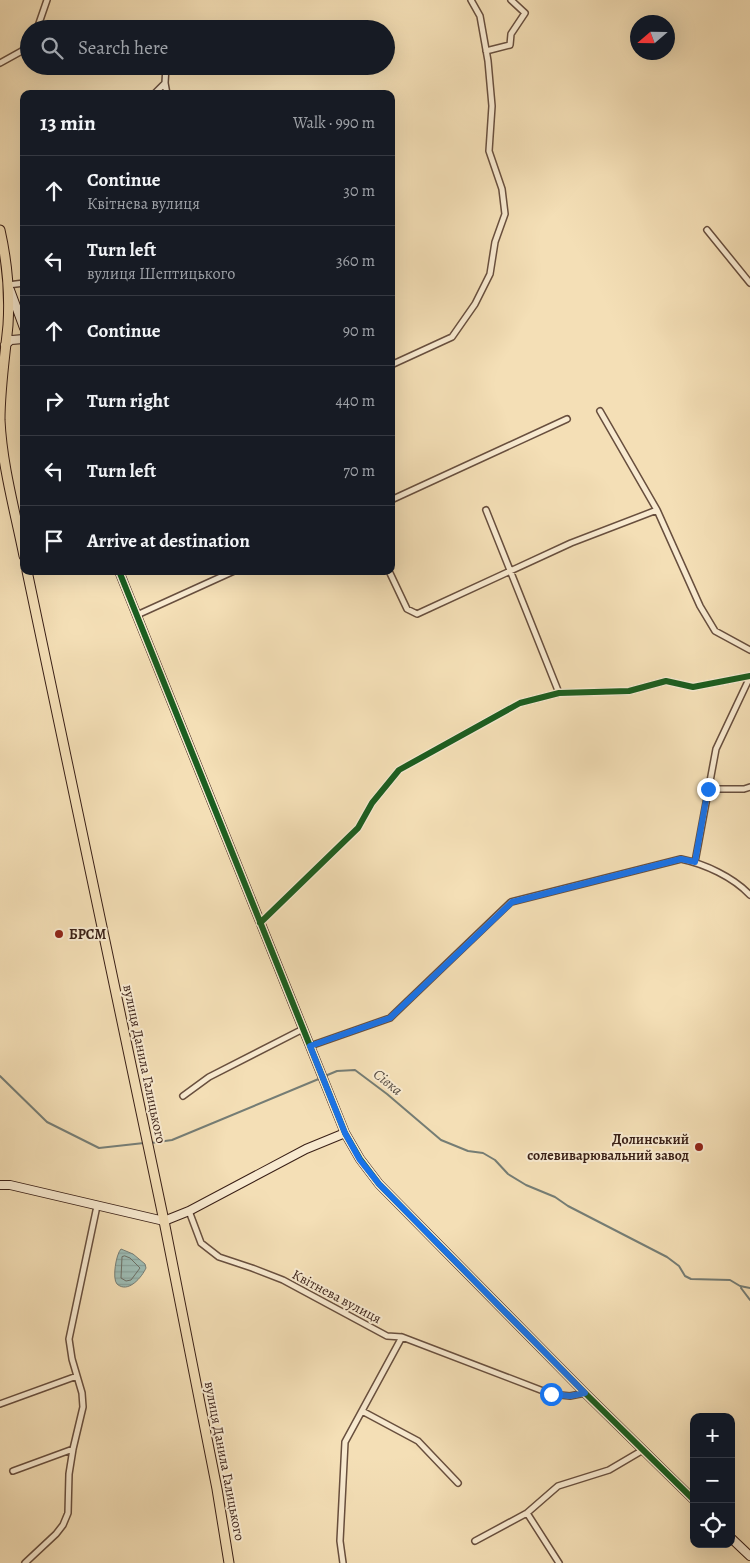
<!DOCTYPE html>
<html lang="en">
<head>
<meta charset="utf-8">
<style>
  :root { --surface:#171b24; --page:#20242c; --text:#f1f3f6; --muted:#9ea1a6; --line:#363941 }
  body { margin:0; font-family:Alegreya,serif; background:var(--page); color:var(--text) }
  .controls { position:absolute; right:15px; bottom:15px; display:grid; overflow:hidden; border-radius:10px; box-shadow:0 5px 20px #0002 }
  .controls button { width:45px; height:45px; display:grid; place-items:center; padding:0; border:0; border-bottom:1px solid var(--line); background:var(--surface); color:var(--text); font:25px sans-serif }
  .compass { position:absolute; left:630px; top:15px; width:45px; height:45px; border-radius:50%; background:var(--surface); box-shadow:0 5px 20px #0002; rotate:250deg }
  .stop { position:absolute; width:15px; height:15px; margin:-11px; border:4px solid #1a73e8; border-radius:50%; background:#fff }
  .stop.end { background:#1a73e8; border-color:#fff; box-shadow:0 1px 5px #0008 }
  .list { margin:0; padding:0; list-style:none }
  h2 { display:flex; justify-content:space-between; align-items:center; height:65px; margin:0; padding:0 20px; font-size:21px }
  h2 small { font-size:16px; font-weight:400; color:var(--muted) }
  .list li { display:grid; grid-template-columns:32px 1fr auto; gap:15px; align-items:center; box-sizing:border-box; height:70px; padding:0 20px; border-top:1px solid var(--line) }
  .list b { display:block; font-size:19px; white-space:nowrap }
  .list p { margin:0; font-size:16px; white-space:nowrap; color:var(--muted) }
  .list em { font-size:16px; font-style:normal; color:var(--muted) }
  .icon { flex:none; width:28px; height:28px; fill:none; stroke:currentColor; stroke-width:2; stroke-linecap:round; stroke-linejoin:round }
  .map { position:relative; flex:none; width:750px; height:1563px; overflow:hidden }
  .search { position:absolute; background:var(--surface); box-shadow:0 5px 20px #0002; left:20px; top:20px; width:375px; height:55px; display:flex; align-items:center; gap:12px; box-sizing:border-box; padding:0 18px; border-radius:28px; color:var(--muted); font-size:19px }
  .panel { position:absolute; background:var(--surface); box-shadow:0 5px 20px #0002; left:20px; top:90px; width:375px; height:485px; border-radius:10px }
  .map>svg:first-child { display:block }
</style>
</head>
<body>
<div class="map">
<svg width="750" height="1563" viewBox="0 0 750 1563">
  <defs>
    <pattern id="water-rules" width="6" height="5" patternUnits="userSpaceOnUse" patternTransform="scale(1.25)"><rect width="6" height="5" fill="#9dbcb4"/><path d="M0 2.5h6" fill="none" stroke="#88a19a"/></pattern>
  </defs>
  <rect width="100%" height="100%" fill="#f4dfb6"/>
  <filter id="stains"><feTurbulence type="fractalNoise" baseFrequency=".004" numOctaves="4"/><feColorMatrix values="0 0 0 0 .2 0 0 0 0 .09 0 0 0 0 .02 0 0 0 .5 -.17"/></filter>
  <radialGradient id="worn" r=".72"><stop offset=".6" stop-color="#630" stop-opacity="0"/><stop offset="1" stop-color="#630" stop-opacity=".3"/></radialGradient>
  <path fill="url(#water-rules)" stroke="#757d75" d="M121 1249 133 1254 145 1264 146 1268C142 1277 128 1294 117 1284 112 1279 116 1254 121 1249Z"/>
  <g fill="none" stroke-linecap="round" stroke-linejoin="round">
    <path stroke="#6b6e65" stroke-width="1" d="M125 1256 130 1258 140 1268 131 1280 126 1281 121 1278 122 1257Z"/>
    <path stroke="#757d75" stroke-width="2" d="M0 1076 47 1122 99 1148 144 1143
      M325 1076 337 1071 355 1070 387 1094 441 1140 468 1151 483 1153 495 1160 508 1174 526 1185 555 1197 568 1206 667 1257 679 1266 685 1276 691 1279 730 1280 740 1286 750 1288
      M151 1143 172 1140 321 1078
      M741 1288 750 1300"/>
    <defs>
      <path id="street" d="M37 29 47 0
        M170 29V28
        M486 51 510 45 511 34 525 13 511 0
        M0 63 29 47
        M166 66 165 83 167 94
        M154 94 165 83
        M707 230 750 283
        M8 285 24 283
        M391 365 452 337 475 304 490 274 495 242 505 214 502 189 489 151 492 106 488 61 480 16 471 0
        M600 411 657 510 700 606 715 631 750 650
        M391 500 567 419
        M486 510 559 693
        M389 571 407 609 417 614 571 543 657 510
        M137 615 234 571
        M708 789H744L750 787
        M695 862 716 749 750 677
        M260 923 358 828 372 803 399 770 520 703 559 693 629 691 666 681 693 687 750 676
        M310 1046 390 1018 511 902 681 859C705 864 733 877 750 895
        M183 1096 209 1077 303 1029
        M189 1211 201 1243 219 1257 252 1268 283 1280 387 1336 402 1337 551 1394 570 1396 585 1393
        M0 1404 77 1376
        M362 1411 418 1441 458 1483
        M13 1471 73 1449
        M527 1513 559 1563
        M475 1541 527 1513 558 1486 609 1470 643 1450
        M25 1563 56 1534 63 1525 68 1513 69 1474 73 1449 83 1407 82 1393 72 1359 69 1339 97 1206
        M343 1563 340 1541 345 1442 402 1337"/>
      <path id="secondary" d="M10 290 24 328
        M5 345 11 340 24 339
        M119 571 345 1133 360 1159 379 1184 585 1393 694 1500
        M0 1185H10L164 1221 189 1211 306 1149 345 1133
        M731 1538 750 1556"/>
      <path id="primary" d="M0 230C7 261 10 293 8 325 5 356 0 388 0 420 2 465 15 511 24 556
        M27 571 164 1221 217 1489 229 1563"/>
    </defs>
    <use href="#street" stroke="#684f3e" stroke-width="8"/>
    <use href="#secondary" stroke="#391f16" stroke-width="10"/>
    <use href="#primary" stroke="#391f16" stroke-width="11"/>
    <use href="#street" stroke="#f8ead0" stroke-width="5"/>
    <use href="#secondary" stroke="#f8ead0" stroke-width="8"/>
    <use href="#primary" stroke="#f4dfb6" stroke-width="9"/>
    <defs>
      <path id="cycleway" d="M119 571 345 1133 360 1159 379 1184 585 1393 694 1500
        M260 923 358 828 372 803 399 770 520 703 559 693 629 691 666 681 693 687 750 676"/>
    </defs>
    <use href="#cycleway" stroke="#f8ead0" stroke-width="9"/>
    <use href="#cycleway" stroke="#1b5e20" stroke-width="6"/>
  </g>
  <g fill="none" stroke-linecap="round" stroke-linejoin="round">
    <path stroke="#1a73e8" stroke-width="6" d="M551 1394 570 1396 585 1393 379 1184 360 1160 345 1133 310 1046 390 1018 512 902 681 859 695 862 708 789"/>
  </g>
  <g fill="#8f2418" stroke="#f8ead0" stroke-width="2">
    <circle cx="59" cy="934" r="5"/>
    <circle cx="699" cy="1147" r="5"/>
  </g>
  <g text-anchor="middle" stroke-width="4" stroke-linejoin="round" paint-order="stroke">
    <g font-size="14" font-weight="bold" fill="#391f16" stroke="#f8ead0" text-anchor="start">
      <text x="69" y="939">БРСМ</text>
      <text x="689" y="1144" text-anchor="end">Долинський<tspan x="689" dy="16">солевиварювальний завод</tspan></text>
    </g>
    <g font-size="14" fill="#391f16" stroke="#f8ead0">
      <text transform="translate(145 1064) rotate(78)" y="5">вулиця Данила Галицького</text>
      <text transform="translate(337 1296) rotate(28)" y="5">Квітнева вулиця</text>
      <text transform="translate(225 1461) rotate(79)" y="5">вулиця Данила Галицького</text>
    </g>
    <g font-size="15" font-style="italic" fill="#574e45" stroke="#f8ead0">
      <text transform="translate(388 1082) rotate(39)" y="5">Сівка</text>
    </g>
  </g>
  <rect width="100%" height="100%" filter="url(#stains)"/>
  <rect width="100%" height="100%" fill="url(#worn)"/>
</svg>
<div class="controls">
<button>+</button>
<button>−</button>
<button><svg class="icon" aria-label="locate" viewBox="0 0 24 24"><circle cx="12" cy="12" r="6"/><path d="M12 2v4M12 18v4M2 12h4M18 12h4"/></svg></button>
</div>
<svg class="compass" viewBox="-18 -18 36 36"><path d="M0-13l5 13h-10z" fill="#e53935"/><path d="M0 13l5-13h-10z" fill="#9ea1a6"/></svg>
<div class="stop" style="left:551px;top:1394px"></div>
<div class="stop end" style="left:708px;top:789px"></div>
<div class="search"><svg class="icon" aria-label="search" viewBox="0 0 24 24"><circle cx="10" cy="10" r="6"/><path d="M15 15l6 6"/></svg>Search here</div>
<section class="panel">
<h2>13 min<small>Walk · 990 m</small></h2>
<ul class="list">
<li><svg class="icon" aria-label="ahead" viewBox="0 0 24 24"><path d="M12 20V5M6 11l6-6 6 6"/></svg><div><b>Continue</b><p>Квітнева вулиця</p></div><em>30 m</em></li>
<li><svg class="icon" aria-label="left" viewBox="0 0 24 24"><path d="M17 20v-9H6M10 6l-5 5 5 5"/></svg><div><b>Turn left</b><p>вулиця Шептицького</p></div><em>360 m</em></li>
<li><svg class="icon" aria-label="ahead" viewBox="0 0 24 24"><path d="M12 20V5M6 11l6-6 6 6"/></svg><div><b>Continue</b></div><em>90 m</em></li>
<li><svg class="icon" aria-label="right" viewBox="0 0 24 24"><path d="M7 20v-9h11M14 6l5 5-5 5"/></svg><div><b>Turn right</b></div><em>440 m</em></li>
<li><svg class="icon" aria-label="left" viewBox="0 0 24 24"><path d="M17 20v-9H6M10 6l-5 5 5 5"/></svg><div><b>Turn left</b></div><em>70 m</em></li>
<li><svg class="icon" aria-label="arrive" viewBox="0 0 24 24"><path d="M6 21V4h12l-3 4 3 4H6"/></svg><div><b>Arrive at destination</b></div></li>
</ul>
</section>
</div>
</body>
</html>
